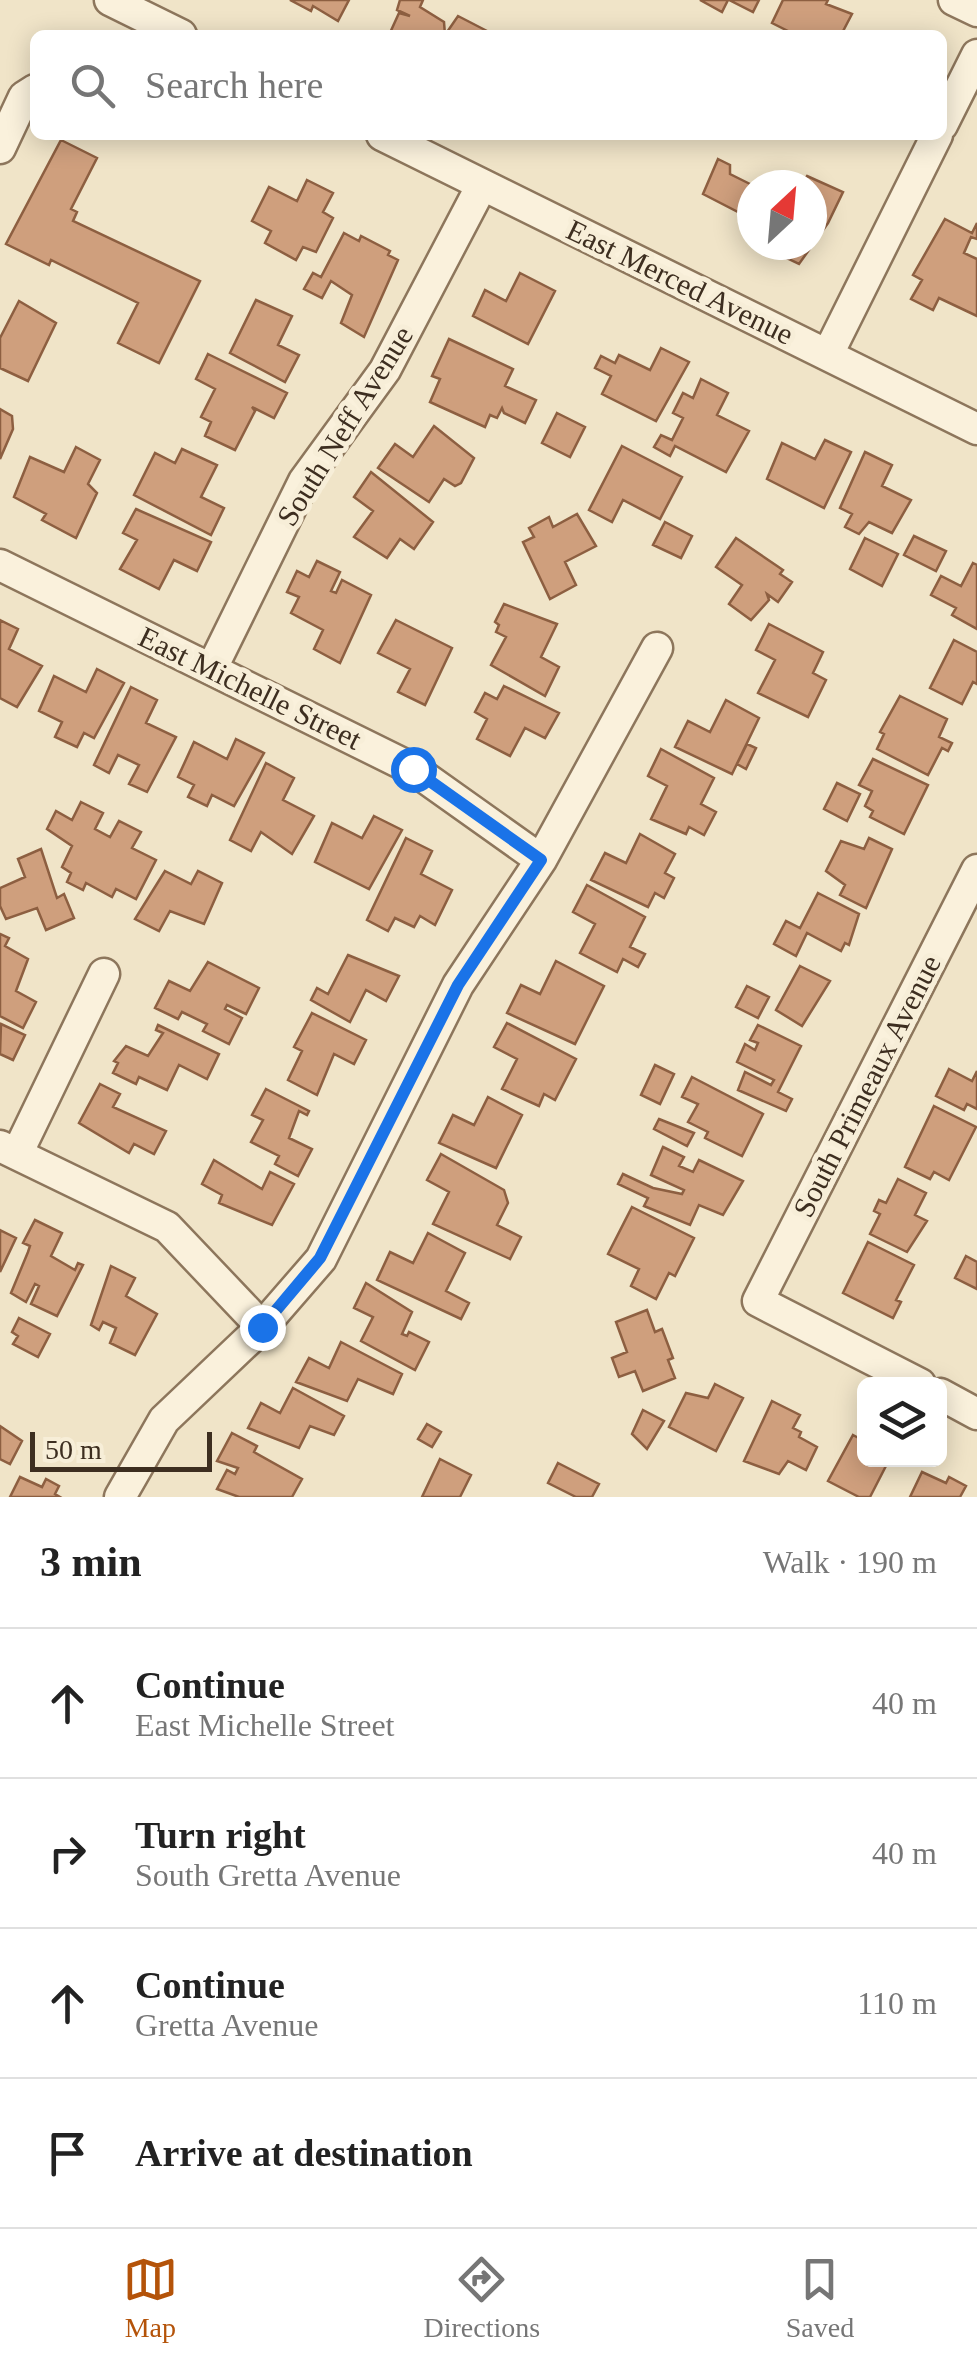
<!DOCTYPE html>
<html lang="en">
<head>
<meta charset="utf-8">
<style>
  :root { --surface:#fff; --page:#f6f6f6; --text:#222; --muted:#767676; --line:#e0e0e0; --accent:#b45309 }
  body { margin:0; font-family:Georgia,serif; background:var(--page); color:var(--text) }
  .controls { position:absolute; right:30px; bottom:30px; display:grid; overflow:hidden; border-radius:15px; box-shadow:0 5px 25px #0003 }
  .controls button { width:90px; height:90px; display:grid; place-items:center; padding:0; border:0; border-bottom:2px solid var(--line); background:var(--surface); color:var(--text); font:50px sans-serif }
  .compass { position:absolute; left:737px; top:170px; width:90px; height:90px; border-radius:50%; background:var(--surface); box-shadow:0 5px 25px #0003; rotate:26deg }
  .scale { position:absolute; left:30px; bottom:25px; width:182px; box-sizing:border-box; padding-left:10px; border:5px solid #3d2e20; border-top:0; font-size:28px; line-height:35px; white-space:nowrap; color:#3d2e20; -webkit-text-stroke:8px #f7eed8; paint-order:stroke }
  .stop { position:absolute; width:30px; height:30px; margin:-22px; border:8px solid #1a73e8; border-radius:50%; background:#fff }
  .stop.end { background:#1a73e8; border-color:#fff; box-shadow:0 2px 10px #0008 }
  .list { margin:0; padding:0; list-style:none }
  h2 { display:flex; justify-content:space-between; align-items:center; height:130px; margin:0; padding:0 40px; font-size:42px }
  h2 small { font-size:32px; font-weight:400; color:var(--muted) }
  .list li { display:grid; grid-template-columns:65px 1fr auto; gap:30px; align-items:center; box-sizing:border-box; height:150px; padding:0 40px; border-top:2px solid var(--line) }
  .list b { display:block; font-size:38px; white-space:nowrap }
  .list p { margin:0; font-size:32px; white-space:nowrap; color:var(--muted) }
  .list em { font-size:32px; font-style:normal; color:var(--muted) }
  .icon { flex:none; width:55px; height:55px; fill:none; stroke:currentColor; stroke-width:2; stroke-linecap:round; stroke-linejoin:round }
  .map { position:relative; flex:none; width:977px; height:1497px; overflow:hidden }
  .search { position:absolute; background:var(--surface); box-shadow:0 5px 25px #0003; left:30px; right:30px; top:30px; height:110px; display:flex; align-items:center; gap:25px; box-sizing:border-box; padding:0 35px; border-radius:15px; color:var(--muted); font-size:38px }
  .sheet { height:730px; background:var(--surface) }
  nav { display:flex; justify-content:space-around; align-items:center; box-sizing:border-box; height:140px; border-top:2px solid var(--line); background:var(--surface); font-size:28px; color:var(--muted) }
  nav a { display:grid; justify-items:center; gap:5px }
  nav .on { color:var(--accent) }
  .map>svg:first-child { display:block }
</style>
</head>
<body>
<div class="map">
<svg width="977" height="1497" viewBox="0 0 977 1497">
  <rect width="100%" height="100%" fill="#f0e4c8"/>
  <path fill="#cf9f7d" stroke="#8d5f41" stroke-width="2.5" d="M290 0H349L338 21 313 6 311 11Z
    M400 0H423L420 7 444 22 445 35H389L399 13 410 16 397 10Z
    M700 0H728L722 12Z
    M729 0H759L753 12Z
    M783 0H828L826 4 852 14 841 35H796L772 23Z
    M458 16 489 32 488 35H445Z
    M61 140 97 158 71 209 77 212 73 221 200 281 159 363 118 343 138 303 51 260 49 265 6 244Z
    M718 159 730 165V174L752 185 740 213 703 194Z
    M807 176 843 192 828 223 799 264 770 250 772 245H812V185H802Z
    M307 180 333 193 323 212 333 218 316 252 303 247 296 260 265 243 271 231 252 221 269 187 297 201Z
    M945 219 972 233 977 223V239L971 237 964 253 977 259V316L939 298 933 310 911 299 922 280 913 275Z
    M344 233 359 241 361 236 390 251 388 255 398 260 364 337 341 323 352 295 331 281 322 298 304 289 313 273 321 277Z
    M520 273 555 291 528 344 473 316 485 290 506 301Z
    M256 300 292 316 278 345 299 355 285 382 230 353Z
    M19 301 56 323 28 381 0 368V338Z
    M449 339 513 369 505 386 536 400 525 423 504 413 502 408 497 418 490 415 485 427 430 402 440 379 432 376Z
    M661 348 689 362 656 421 602 394 611 376 595 368 601 356 615 363 619 355 650 370Z
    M208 354 287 393 274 418 252 407 255 411 235 450 205 436 211 422 201 417 215 389 196 379Z
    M701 379 728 393 717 415 749 431 726 472 675 446 670 456 654 447 661 435 672 440 683 418 673 413 683 393 693 398Z
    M0 409 12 416 13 429 0 459Z
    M557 413 585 427 570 457 542 443Z
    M434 426 474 458 461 483 455 486 444 479 429 502 378 468 395 444 413 457Z
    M825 440 851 452 824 508 767 479 782 443 815 459Z
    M622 446 682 477 660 519 623 500 612 522 589 510Z
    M76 447 100 460 88 484 97 493 76 538 42 520 46 514 14 497 30 457 64 472Z
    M182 449 217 465 201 497 224 508 211 535 134 495 155 453 175 463Z
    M865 452 892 465 882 486 911 500 892 533 869 522 859 534 845 527 852 514 840 508Z
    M371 472 433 522 414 549 400 539 387 558 354 537 373 511 354 497Z
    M136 509 211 542 197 571 174 560 159 589 120 569 137 540 123 533Z
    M577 514 596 546 565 562 576 585 550 599 523 542 534 537 529 528 549 517 553 527Z
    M665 522 692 536 681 558 653 545Z
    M914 536 946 551 936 571 904 555Z
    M736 538 783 570 780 574 792 582 778 602 767 594 769 600 751 620 729 604 742 585 716 567Z
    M865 538 898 554 882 586 850 569Z
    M317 561 340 572 331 591 336 593 342 580 371 595 340 663 314 649 323 630 291 613 299 597 287 592 297 571 309 577Z
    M973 563 977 565V629L952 615 956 608 931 595 941 576 961 586Z
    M504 604 557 624 541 657 559 667 545 696 491 665 506 637 496 632 499 625 495 622Z
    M0 620 18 629 9 649 42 666 17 707 0 698Z
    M396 620 452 648 425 705 398 692 410 669 378 653Z
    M769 624 823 652 813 673 826 680 808 717 758 693 775 660 756 650Z
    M954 640 977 652V684L973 682 962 704 930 688Z
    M97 669 124 683 94 738 84 733 77 747 55 737 62 722 39 711 54 676 86 692Z
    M504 686 559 713 545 738 525 728 510 756 477 739 487 719 475 712 485 693 497 699Z
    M131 687 157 700 146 723 176 737 147 792 129 784 139 765 118 755 109 773 94 765Z
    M900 696 947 719 939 737 952 743 948 751 942 748 928 775 877 749 884 734 880 732Z
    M726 700 759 718 732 774 675 747 688 721 710 732Z
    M236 739 264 753 234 806 212 795 207 806 188 797 194 785 178 777 194 742 227 759Z
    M747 744 756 748 746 769 737 764Z
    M661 749 714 778 701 804 716 812 704 835 689 827 686 834 651 819 667 786 648 776Z
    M873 759 928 785 904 834 870 817 873 811 865 806 872 791 859 785Z
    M266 763 294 778 283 800 314 816 292 854 261 832 251 851 230 840Z
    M837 783 860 794 847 821 824 809Z
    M81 802 103 813 95 829 110 837 119 821 141 832 132 848 156 860 136 899 116 889 112 897 86 883 83 890 67 882 71 873 62 867 72 846 47 829 56 811 72 820Z
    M374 816 402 830 369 889 315 862 332 823 362 838Z
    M640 834 675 854 665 873 674 878 664 898 655 893 648 907 591 880 605 853 626 863Z
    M406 838 432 851 421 874 452 890 435 925 420 916 414 927 395 918 388 931 367 920Z
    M869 838 892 849 866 908 840 895 845 885 826 871 841 841 864 849Z
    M41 849 57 898 64 894 74 918 46 930 37 908 6 919 0 906V888L25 877 18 859Z
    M165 871 191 884 198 871 222 883 204 924 170 911 159 931 135 919Z
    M587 885 645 917 630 947 645 954 638 967 623 959 617 972 580 953 595 924 573 912Z
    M818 893 859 914 849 945 845 943 841 951 807 933 796 956 774 944 786 921 800 928Z
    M0 934 9 938 5 946 28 959 16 991 36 1002 23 1028 0 1016Z
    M348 955 399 976 386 1001 366 990 350 1022 311 1000 317 988 328 994Z
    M556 961 604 986 575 1044 507 1013 521 985 540 994Z
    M208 962 259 988 246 1014 227 1005 225 1009 242 1018 229 1044 203 1031 207 1024 182 1012 178 1019 155 1008 169 981 190 991Z
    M800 966 830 981 802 1026 776 1010Z
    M747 986 769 997 758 1018 736 1007Z
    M312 1013 366 1040 354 1064 334 1054 317 1095 288 1080 302 1051 294 1047Z
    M507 1023 576 1059 555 1100 544 1094 539 1106 502 1089 517 1059 494 1047Z
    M1 1024 25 1035 13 1060 0 1054Z
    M158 1025 219 1054 207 1079 179 1065 167 1090 139 1077 136 1084 113 1073 118 1063 114 1061 126 1046 148 1056 163 1033 156 1030Z
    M758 1025 801 1046 778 1092 792 1099 786 1111 738 1090 745 1072 771 1085 774 1080 737 1062 745 1044 755 1050 758 1043 750 1040Z
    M655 1065 674 1074 660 1104 641 1095Z
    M949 1069 972 1081 977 1071V1109L967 1104 964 1110 936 1096Z
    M692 1077 763 1114 742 1156 705 1138 708 1132 688 1122 698 1104 682 1097Z
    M100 1084 120 1094 113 1107 166 1131 154 1154 134 1144 129 1153 79 1123Z
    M266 1089 309 1111 307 1115 299 1111 289 1138 312 1149 298 1176 275 1164 279 1156 251 1142 263 1120 252 1115Z
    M488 1097 522 1115 496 1168 439 1143 453 1115 474 1125Z
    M934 1106 976 1127 949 1180 934 1172 930 1179 905 1167Z
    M659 1119 694 1133 687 1146 654 1129Z
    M663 1147 684 1157 679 1166 693 1172 699 1160 743 1181 723 1215 699 1205 690 1225 644 1206 648 1198 618 1184 623 1174 653 1188 682 1194 684 1190 651 1175Z
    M441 1154 504 1190 508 1203 497 1225 521 1237 510 1259 433 1224 449 1192 427 1180Z
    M214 1160 262 1189 270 1172 294 1184 272 1225 219 1203 222 1195 202 1184Z
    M898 1179 926 1193 915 1215 927 1221 907 1252 870 1234 880 1214 874 1211 879 1200 886 1203Z
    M632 1207 694 1238 675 1276 669 1273 656 1299 631 1286 639 1269 608 1254Z
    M35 1220 62 1233 51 1256 75 1270 78 1263 83 1265 57 1316 31 1304 39 1286 35 1284 26 1302 11 1293 28 1252 30 1246 23 1243Z
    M0 1230 16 1238 0 1272Z
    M428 1233 465 1253 446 1291 469 1303 461 1319 377 1280 390 1252 413 1263Z
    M868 1242 914 1265 896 1300 901 1302 893 1318 843 1293Z
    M966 1256 977 1262V1289L955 1278Z
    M111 1266 135 1278 126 1296 157 1314 135 1355 110 1343 116 1328 103 1322 99 1330 91 1325Z
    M366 1283 412 1312 402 1334 407 1336 409 1332 429 1342 415 1370 361 1341 373 1317 354 1308Z
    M647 1310 655 1332 662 1329 673 1358 668 1360 675 1378 643 1391 635 1371 619 1377 612 1358 627 1352 616 1322Z
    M19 1318 50 1334 38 1357 13 1344 18 1336 12 1332Z
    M341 1342 402 1374 393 1394 358 1379 347 1401 296 1382 309 1358 329 1368Z
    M715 1384 743 1398 716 1451 669 1427 686 1393 708 1398Z
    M293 1388 344 1416 334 1435 310 1426 299 1448 248 1428 261 1403 280 1413Z
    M772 1401 800 1415 793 1428 801 1432 799 1437 817 1447 806 1470 788 1461 779 1474 744 1461Z
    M643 1410 664 1421 647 1449 632 1434Z
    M427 1424 441 1432 432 1447 418 1439Z
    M0 1426 22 1441 10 1464 0 1459Z
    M232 1433 257 1446 254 1452 302 1479 292 1497H239L217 1489 227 1470 235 1474 238 1468 217 1461Z
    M853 1435 864 1441V1460H889L870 1497H859L828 1481Z
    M440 1459 471 1475 460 1497H422Z
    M558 1463 599 1484 592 1497H576L548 1483Z
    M922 1472 946 1483 949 1477 966 1486 960 1497H910Z
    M20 1477 42 1487 46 1479 59 1486 55 1494 60 1497H10Z"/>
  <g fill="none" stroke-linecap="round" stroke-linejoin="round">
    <defs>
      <path id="minor" d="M110 0 181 35
        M954 0 977 11
        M942 125 977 55
        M382 135 977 429
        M0 148 24 97 35 90
        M828 354 937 135
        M0 565 413 769 541 860
        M212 668 304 481 385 370 482 185
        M0 1146 167 1227 262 1327
        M17 1154 104 974
        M920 1384 758 1301 977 870
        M940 1394 977 1414
        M120 1497 164 1420 262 1327 321 1259 458 985 541 860 657 648"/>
    </defs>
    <use href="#minor" stroke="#8d765c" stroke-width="35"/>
    <use href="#minor" stroke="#faf1dc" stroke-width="30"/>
  </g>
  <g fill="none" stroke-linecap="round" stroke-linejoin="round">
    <path stroke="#1a73e8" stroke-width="12" d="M262 1327 320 1258 458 985 541 860 413 769"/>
  </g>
  <g text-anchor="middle" stroke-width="10" stroke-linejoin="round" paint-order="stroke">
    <g font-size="30" fill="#3d2e20" stroke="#f7eed8">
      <text transform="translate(680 282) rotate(26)" y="10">East Merced Avenue</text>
      <text transform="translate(345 426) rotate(-58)" y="10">South Neff Avenue</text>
      <text transform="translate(250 688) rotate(26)" y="10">East Michelle Street</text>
      <text transform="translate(867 1086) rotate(-63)" y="10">South Primeaux Avenue</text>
    </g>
  </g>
</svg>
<div class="controls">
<button><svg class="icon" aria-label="layers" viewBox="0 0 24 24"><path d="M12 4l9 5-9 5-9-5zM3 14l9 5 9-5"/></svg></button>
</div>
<svg class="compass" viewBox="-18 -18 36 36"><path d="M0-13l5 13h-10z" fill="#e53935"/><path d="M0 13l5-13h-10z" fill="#767676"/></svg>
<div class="scale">50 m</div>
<div class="stop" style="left:413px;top:769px"></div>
<div class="stop end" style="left:262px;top:1327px"></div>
<div class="search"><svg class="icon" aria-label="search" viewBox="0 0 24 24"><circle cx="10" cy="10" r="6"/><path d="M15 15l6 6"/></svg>Search here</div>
</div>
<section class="sheet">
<h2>3 min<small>Walk · 190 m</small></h2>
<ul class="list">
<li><svg class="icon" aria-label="ahead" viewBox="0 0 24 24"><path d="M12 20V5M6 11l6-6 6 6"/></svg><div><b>Continue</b><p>East Michelle Street</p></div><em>40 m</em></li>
<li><svg class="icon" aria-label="right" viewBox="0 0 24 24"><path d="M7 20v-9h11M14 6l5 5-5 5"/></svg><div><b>Turn right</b><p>South Gretta Avenue</p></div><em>40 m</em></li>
<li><svg class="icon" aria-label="ahead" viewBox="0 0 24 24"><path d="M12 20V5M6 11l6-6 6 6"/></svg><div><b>Continue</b><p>Gretta Avenue</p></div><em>110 m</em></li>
<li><svg class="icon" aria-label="arrive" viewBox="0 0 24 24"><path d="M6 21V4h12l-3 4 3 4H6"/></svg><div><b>Arrive at destination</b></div></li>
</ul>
</section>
<nav>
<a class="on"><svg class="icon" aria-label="map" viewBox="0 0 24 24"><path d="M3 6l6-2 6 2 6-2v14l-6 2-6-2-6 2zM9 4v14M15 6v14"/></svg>Map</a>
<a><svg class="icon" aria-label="directions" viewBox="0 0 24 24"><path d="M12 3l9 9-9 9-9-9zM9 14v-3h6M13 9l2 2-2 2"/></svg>Directions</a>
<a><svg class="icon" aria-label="saved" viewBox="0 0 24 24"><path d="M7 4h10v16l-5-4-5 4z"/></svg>Saved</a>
</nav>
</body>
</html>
